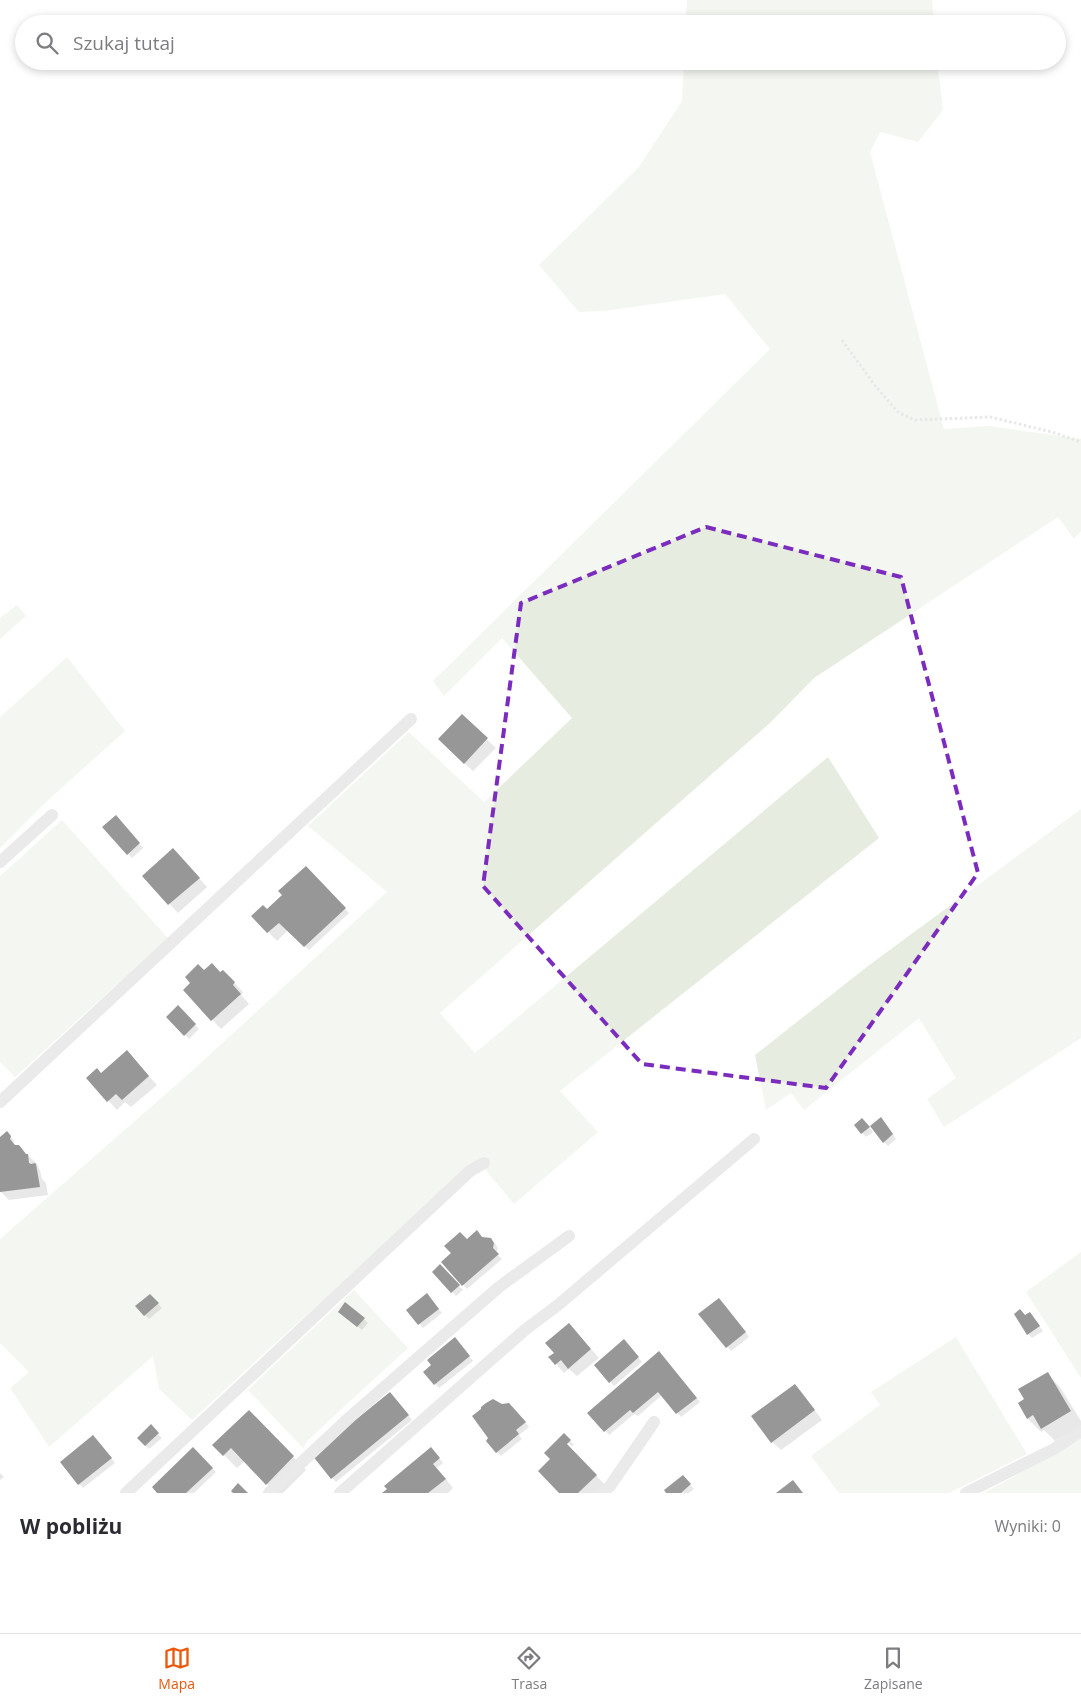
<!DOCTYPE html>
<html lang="pl">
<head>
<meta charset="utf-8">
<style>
  :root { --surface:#fff; --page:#f7f7f7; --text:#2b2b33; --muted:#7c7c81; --line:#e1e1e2; --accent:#ea580c }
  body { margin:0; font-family:"Open Sans",sans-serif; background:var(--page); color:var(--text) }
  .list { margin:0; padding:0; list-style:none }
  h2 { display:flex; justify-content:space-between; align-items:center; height:65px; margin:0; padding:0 20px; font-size:21px }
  h2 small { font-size:16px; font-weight:400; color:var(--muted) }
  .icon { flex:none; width:28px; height:28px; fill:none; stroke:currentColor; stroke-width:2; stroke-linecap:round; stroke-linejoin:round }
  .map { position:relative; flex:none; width:1081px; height:1493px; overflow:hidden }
  .search { position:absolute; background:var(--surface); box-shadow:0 2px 8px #0003; left:15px; right:15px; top:15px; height:55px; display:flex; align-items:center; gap:12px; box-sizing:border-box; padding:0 18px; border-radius:28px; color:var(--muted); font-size:19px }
  .sheet { height:140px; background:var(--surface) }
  nav { display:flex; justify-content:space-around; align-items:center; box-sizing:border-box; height:70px; border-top:1px solid var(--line); background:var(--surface); font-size:14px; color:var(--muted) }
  nav a { display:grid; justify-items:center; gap:2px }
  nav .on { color:var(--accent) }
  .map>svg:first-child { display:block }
</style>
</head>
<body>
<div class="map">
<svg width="1081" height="1493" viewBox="0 0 1081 1493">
  <rect width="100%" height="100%" fill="#fff"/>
  <path fill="#e6ecdf" d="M687 0H932L934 24H686Z
    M684 61H937L943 110 918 142 880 132 870 152 944 429 989 426 1081 439V531L1074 539 1058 517 814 678 771 722 440 1013 475 1053 828 757 879 838 560 1091 598 1132 514 1204 479 1162 272 1346 192 1420 159 1389 153 1356 49 1447 10 1388 29 1372 0 1343V1239L192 1071 387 892 308 826 409 732 484 802 572 718 502 638 444 696 433 681 770 349 725 294 604 311 579 312 539 265 639 167 682 101Z
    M17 605 26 616 0 639V618Z
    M67 657 125 731 46 802 0 848V717Z
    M1081 809V1038L944 1127 927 1099 956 1078 919 1018 804 1110 791 1093 766 1110 755 1055 868 966Z
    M62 820 168 938 15 1077 0 1062V876Z
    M1081 1252V1378L1026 1292Z
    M354 1290 408 1348 308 1440 303 1448 248 1390Z
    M956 1337 1027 1454 949 1493H839L811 1456 880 1405 871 1392Z
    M1081 1437V1493H984L1051 1456Z"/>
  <path fill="#0003" d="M462 716 496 748 473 771 448 748Z
    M120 821 143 848 132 858 128 854Z
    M181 858 207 887 178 913 144 876Z
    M306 868 349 913 309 950 288 930 277 941 253 917 267 911 284 895Z
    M223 971 243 992 241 995 249 1004 221 1029 184 990Z
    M178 1007 199 1029 189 1039 168 1017Z
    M135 1061 157 1085 131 1107 125 1102 117 1110 88 1078 101 1075Z
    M885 1123 896 1139 888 1146 884 1142Z
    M866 1124 873 1132 866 1137 856 1125Z
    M7 1133 14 1141 13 1143 15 1147 28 1155 37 1164 40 1170 42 1179 46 1183 48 1195 9 1200 0 1191V1139Z
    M483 1238 490 1239 495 1243 498 1248 496 1253 502 1259 467 1289 443 1262 467 1241Z
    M440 1266 463 1290 456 1296 434 1272Z
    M150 1295 162 1308 149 1319 137 1307Z
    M431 1299 442 1313 423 1328 408 1310Z
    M723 1303 749 1337 731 1351 700 1314Z
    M1030 1314 1043 1331 1032 1338 1028 1334 1026 1316Z
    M344 1315 364 1319 368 1323 362 1330Z
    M577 1333 599 1358 577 1376 569 1369 564 1373 556 1364Z
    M459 1343 473 1361 439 1388 425 1372Z
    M628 1345 642 1362 614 1386 610 1382Z
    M663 1357 700 1402 681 1417 662 1395 638 1416 634 1414 609 1435 589 1413Z
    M1047 1374 1060 1387 1081 1421V1426L1055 1441 1044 1430 1041 1432 1028 1419 1019 1404 1026 1400Z
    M795 1385 803 1394 822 1420 781 1450 772 1442Z
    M394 1398 412 1420 336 1482 332 1478Z
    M513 1408 529 1427 519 1435 522 1439 501 1456 497 1452Z
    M249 1412 306 1470 283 1493H276L245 1461 237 1468 214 1445Z
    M150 1426 162 1438 149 1449 138 1438Z
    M564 1435 574 1445 572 1446 562 1437Z
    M561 1439 609 1489 605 1493H560L551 1459Z
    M97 1441 115 1463 83 1488 61 1462Z
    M193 1449 216 1472 194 1493H159Z
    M434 1452 443 1463 437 1468 453 1488 448 1493H391Z
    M0 1473 4 1477 0 1480Z
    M683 1477 694 1489 689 1493H668Z"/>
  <path fill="#1a1a1a" d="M462 714 488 738 464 764 438 739Z
    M116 815 140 843 127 855 102 827Z
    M173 848 200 878 168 905 142 876Z
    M306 866 346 908 304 947 279 923 267 933 251 916 263 905 267 909 282 895 278 891Z
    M212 963 220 972 223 970 235 982 233 985 241 994 211 1021 183 990 190 983 185 977 198 964 204 970Z
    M178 1005 196 1024 184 1036 166 1017Z
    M127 1050 149 1076 122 1100 116 1094 107 1102 86 1078 97 1068 101 1073Z
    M881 1117 893 1134 883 1143 870 1126Z
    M862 1118 870 1127 861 1134 854 1125Z
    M7 1131 11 1136 10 1139 15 1145H19L26 1154H28L29 1163 31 1164 35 1163 36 1164 40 1187 0 1192V1137Z
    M477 1230 482 1237 491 1238 494 1243 493 1248 499 1254 462 1286 441 1262 451 1253 444 1246 460 1232 467 1239Z
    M440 1264 460 1285 451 1293 432 1272Z
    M427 1293 439 1309 418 1325 406 1310Z
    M150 1294 159 1303 144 1316 135 1306Z
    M719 1298 746 1332 726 1348 698 1314Z
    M345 1302 365 1318 357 1327 338 1312Z
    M1020 1309 1025 1315 1030 1312 1040 1326 1027 1335 1014 1314Z
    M569 1323 591 1349 568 1369 561 1360 555 1365 550 1359 548 1357 554 1353 545 1343Z
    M455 1337 470 1356 434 1385 423 1372 431 1365 427 1360Z
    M624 1339 639 1357 609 1383 594 1365Z
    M659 1351 697 1398 676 1414 658 1392 633 1413 630 1410 604 1432 587 1413Z
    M1048 1372 1071 1411 1041 1429 1033 1415 1027 1419 1018 1403 1024 1399 1018 1389Z
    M795 1384 815 1410 771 1443 751 1416Z
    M390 1392 409 1415 331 1479 312 1455Z
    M493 1399 502 1404 509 1403 526 1422 516 1430 519 1434 496 1453 486 1441 488 1438 472 1416 481 1409V1407L486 1403Z
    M249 1410 294 1456 266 1485 231 1448 223 1456 212 1445Z
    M151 1424 159 1433 145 1446 137 1438Z
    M564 1433 571 1440 567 1444 597 1475 578 1493H559L538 1471 550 1459 544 1453Z
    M93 1435 112 1458 78 1485 60 1462Z
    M193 1447 213 1468 186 1493H157L152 1487Z
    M431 1447 440 1458 433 1464 446 1479 428 1493H382L387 1489 384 1486Z
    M683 1475 691 1484 681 1493H666L664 1490Z
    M793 1480 803 1493H776Z
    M238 1483 248 1493H233L231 1491Z"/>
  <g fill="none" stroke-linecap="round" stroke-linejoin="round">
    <path stroke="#cdcdcd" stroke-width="3" stroke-dasharray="2.5 2.5" stroke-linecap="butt" d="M842 340 876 387 899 413 915 420 990 417 1052 432 1081 442"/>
    <path stroke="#d0d0d0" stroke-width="12" d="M0 862 52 815
      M0 1102 411 719
      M126 1493 470 1171 484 1163
      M269 1493 350 1417 499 1287 569 1236
      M340 1493 526 1329 558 1305 754 1139
      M602 1493 610 1486 654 1422
      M966 1493 1054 1449 1081 1431"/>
  </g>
  <path d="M0 0H1081V1493H0ZM706 527 901 577 978 873 826 1088 642 1064 483 886 521 603Z" fill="#fff" fill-opacity=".55" fill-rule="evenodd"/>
  <path fill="none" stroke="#7b2cbf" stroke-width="4" stroke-dasharray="10 6" stroke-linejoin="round" d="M706 527 901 577 978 873 826 1088 642 1064 483 886 521 603Z"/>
</svg>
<div class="search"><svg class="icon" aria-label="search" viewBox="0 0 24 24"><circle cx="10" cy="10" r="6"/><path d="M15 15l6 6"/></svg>Szukaj tutaj</div>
</div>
<section class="sheet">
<h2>W pobliżu<small>Wyniki: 0</small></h2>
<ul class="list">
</ul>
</section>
<nav>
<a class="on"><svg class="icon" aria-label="map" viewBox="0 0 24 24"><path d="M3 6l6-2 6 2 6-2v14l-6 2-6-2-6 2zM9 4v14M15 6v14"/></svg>Mapa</a>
<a><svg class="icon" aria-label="directions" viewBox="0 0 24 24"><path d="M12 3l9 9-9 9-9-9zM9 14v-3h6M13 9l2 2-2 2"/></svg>Trasa</a>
<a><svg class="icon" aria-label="saved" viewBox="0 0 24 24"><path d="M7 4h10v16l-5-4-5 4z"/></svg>Zapisane</a>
</nav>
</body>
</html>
